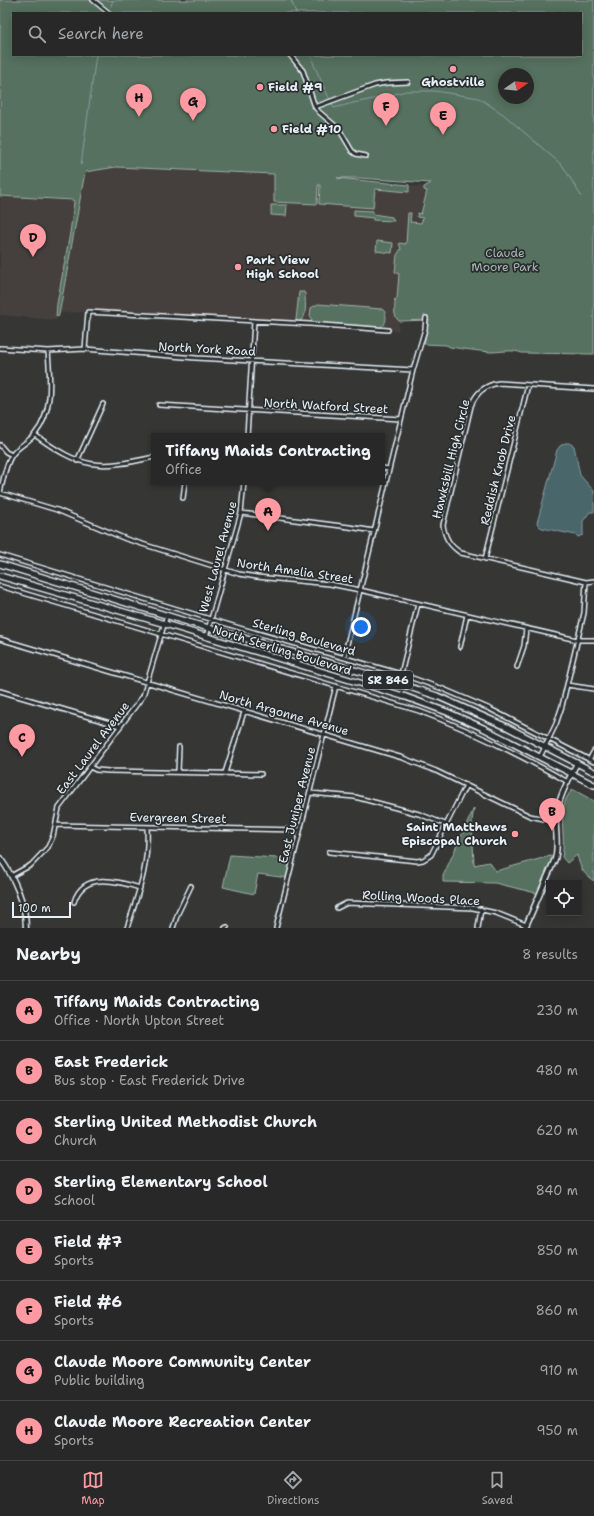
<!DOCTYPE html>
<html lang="en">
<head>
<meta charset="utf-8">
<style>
  :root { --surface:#282828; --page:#343434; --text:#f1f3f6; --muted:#a5a6a8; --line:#444445; --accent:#ff9aa2 }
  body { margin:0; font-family:"Shantell Sans",sans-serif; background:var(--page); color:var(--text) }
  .controls { position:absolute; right:12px; bottom:12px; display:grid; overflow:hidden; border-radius:0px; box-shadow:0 2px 10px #0003 }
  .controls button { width:36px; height:36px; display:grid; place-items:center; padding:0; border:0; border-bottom:1px solid var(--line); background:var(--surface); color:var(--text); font:20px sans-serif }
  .compass { position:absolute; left:498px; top:68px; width:36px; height:36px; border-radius:50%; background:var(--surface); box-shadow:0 2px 10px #0003; rotate:76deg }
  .scale { position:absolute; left:12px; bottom:10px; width:59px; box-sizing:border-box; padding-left:4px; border:2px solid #e8f1f8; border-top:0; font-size:11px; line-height:14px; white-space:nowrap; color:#e8f1f8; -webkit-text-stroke:3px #2a2d2e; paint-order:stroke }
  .you { position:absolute; left:361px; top:627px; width:14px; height:14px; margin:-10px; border:3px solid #fff; border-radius:50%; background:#1a73e8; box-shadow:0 0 0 6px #1a73e833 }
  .badge { display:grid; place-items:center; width:26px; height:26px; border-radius:50%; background:var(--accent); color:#111; font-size:13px; font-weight:700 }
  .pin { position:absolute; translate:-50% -33px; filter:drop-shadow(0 1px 2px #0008) }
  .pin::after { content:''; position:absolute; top:21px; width:14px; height:12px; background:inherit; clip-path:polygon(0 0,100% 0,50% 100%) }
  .popup { position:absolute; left:151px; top:433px; width:234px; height:52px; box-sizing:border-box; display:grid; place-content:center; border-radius:0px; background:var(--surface); filter:drop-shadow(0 1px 3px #0005); font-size:13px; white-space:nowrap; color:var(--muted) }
  .popup b { font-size:15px; color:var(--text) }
  .popup::after { content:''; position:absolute; left:50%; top:100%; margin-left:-8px; border:8px solid transparent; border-top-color:var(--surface) }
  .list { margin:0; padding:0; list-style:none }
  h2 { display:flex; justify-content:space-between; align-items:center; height:52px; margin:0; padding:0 16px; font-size:17px }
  h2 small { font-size:13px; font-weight:400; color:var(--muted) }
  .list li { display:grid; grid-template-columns:26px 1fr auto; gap:12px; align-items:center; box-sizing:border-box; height:60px; padding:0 16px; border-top:1px solid var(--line) }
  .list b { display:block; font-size:15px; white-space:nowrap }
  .list p { margin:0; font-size:13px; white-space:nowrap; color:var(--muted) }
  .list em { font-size:13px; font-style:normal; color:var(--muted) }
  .icon { flex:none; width:22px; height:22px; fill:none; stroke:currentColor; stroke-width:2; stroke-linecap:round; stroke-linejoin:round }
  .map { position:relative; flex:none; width:594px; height:928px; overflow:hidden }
  .search { position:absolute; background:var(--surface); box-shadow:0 2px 10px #0003; left:12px; right:12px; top:12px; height:44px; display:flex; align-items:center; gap:10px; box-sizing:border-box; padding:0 14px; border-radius:0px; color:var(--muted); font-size:15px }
  .sheet { height:532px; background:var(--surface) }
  nav { display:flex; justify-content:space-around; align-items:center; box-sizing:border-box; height:56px; border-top:1px solid var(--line); background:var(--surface); font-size:11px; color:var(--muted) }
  nav a { display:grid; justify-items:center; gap:2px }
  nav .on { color:var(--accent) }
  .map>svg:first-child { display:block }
</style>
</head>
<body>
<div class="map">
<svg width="594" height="928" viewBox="0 0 594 928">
  <rect width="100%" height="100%" fill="#363635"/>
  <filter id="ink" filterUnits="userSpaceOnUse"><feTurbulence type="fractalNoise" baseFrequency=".025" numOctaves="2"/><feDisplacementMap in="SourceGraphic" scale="8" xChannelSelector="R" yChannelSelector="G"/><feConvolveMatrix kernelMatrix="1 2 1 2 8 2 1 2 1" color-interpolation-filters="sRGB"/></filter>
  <g filter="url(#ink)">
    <path fill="#45413d" d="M116 167 274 174 306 178 352 180 424 187 432 183 421 223 399 321 398 331 88 312 57 313 56 320 0 315V196L77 201 82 173Z"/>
    <path fill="#57715f" stroke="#a0b1ac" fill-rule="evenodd" d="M0 0H594V354L522 353C512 349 501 352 491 352 477 351 464 349 450 347L446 345 424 344 429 320 399 321C393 316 395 309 395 300H394L397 299 399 274 395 272 397 255 401 249 399 243 406 244 408 213H411L410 222 421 223 423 218 417 217 418 213 421 214 427 191 424 190V187L431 183 359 178H337L409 185V192L375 189 373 208 319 204 320 185H318L317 204 274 202V174L116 167 85 172 59 315 58 317 56 316 57 304 70 233 74 202 73 200 0 196ZM13 13H581V55H13ZM504 74H528V98H504Z
      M271 205H287L286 216 271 215Z
      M354 210 373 211V214L392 217 394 221 373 220V218L354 216Z
      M377 241 393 243 392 253 376 251Z
      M299 292H304L305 294C305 303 308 319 298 322L296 320Z
      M318 304 382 309 385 312C387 318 386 324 381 327L314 323 310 317 311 308Z
      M572 790H574L594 801V881C583 874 580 867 577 855L567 863 562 857C567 836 555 809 572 790Z
      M474 808 472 821 474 865 489 862 496 871 550 856 555 859 540 894 495 883 443 882V876Z
      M230 855 292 859 288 878 258 874 254 894 223 887Z"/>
    <path fill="#48666a" stroke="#889ea3" d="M565 443H569L574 446 580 475 585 481 594 491V512H590L583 521V535L578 537 576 535 542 528 539 526 537 523 557 450 560 446Z"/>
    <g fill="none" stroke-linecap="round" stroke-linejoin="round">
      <path stroke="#889ea3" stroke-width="1" d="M291 0 296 13
        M111 6 113 0
        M311 55 314 65 329 98
        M332 105 334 108 353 103 384 97 406 91H435L479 98 503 114 563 166 581 196
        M81 165 96 55"/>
      <defs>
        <path id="minor" d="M93 0 109 13
          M290 55 303 71 315 107 319 112 339 129 352 151 356 154 366 156
          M315 107 375 85 386 83 408 82
          M0 348 48 351 85 349 196 358 413 370
          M85 349 88 312 310 324 388 330
          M594 389 499 383C485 385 476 392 471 406L443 525C445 538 450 546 461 553L586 582 594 581
          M159 405 401 419
          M35 435C82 469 98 470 154 457
          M247 436 254 321
          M0 445 6 452 12 455
          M77 461 103 404
          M382 468 389 469
          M0 493 57 510 126 539 155 548 239 574 257 577 330 584 360 590 577 640H594
          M0 493C3 481 5 465 12 455 18 446 29 442 35 434 54 411 50 379 48 351
          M183 498 185 482
          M241 513 349 527 374 531
          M0 555 243 629 401 674 443 689 490 709 594 762
          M485 559 528 385
          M0 586 419 711C471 730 520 755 568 782
          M206 637 241 513 244 482
          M0 639 403 758 436 771 530 816 544 819 556 820
          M460 647 467 615
          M344 657 413 370 425 329 426 318
          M517 667 524 646 526 629
          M401 674 418 604
          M567 685 594 689
          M0 691 120 726
          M540 757 556 724 562 706 584 613 586 582
          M589 760 594 751
          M90 767 96 770 109 771 261 774
          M178 772 179 747
          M225 773 244 712
          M310 793 355 797 419 814 445 824
          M56 825 300 830
          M329 852 417 861 423 860 431 855 466 785
          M11 876 31 865 48 847 53 836 59 808 143 696 167 615
          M74 902C83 871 118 881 140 888
          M337 908 347 903 473 908 496 913 526 925
          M127 928C139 891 149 866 147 827
          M173 928 178 913 191 886
          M225 928 227 927
          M276 928 336 686
          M478 928 481 909"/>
        <path id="tertiary" d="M0 858C14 877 26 904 26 928
          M525 928 555 859C559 845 555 832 556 818 558 798 568 781 577 763"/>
        <path id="primary" d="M0 564 188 622 382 678 437 696 507 727 594 772
          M0 576 165 624 406 697 447 712 483 728 594 785"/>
      </defs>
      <use href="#minor" stroke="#e8f1f8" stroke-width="6"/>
      <use href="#tertiary" stroke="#e8f1f8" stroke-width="7"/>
      <use href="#primary" stroke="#e8f1f8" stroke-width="8"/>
      <use href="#minor" stroke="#2a2d2e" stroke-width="3"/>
      <use href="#tertiary" stroke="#2a2d2e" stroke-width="4"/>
      <use href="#primary" stroke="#2a2d2e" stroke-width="5"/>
    </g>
  </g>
  <g fill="#ff9aa2" stroke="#2a2d2e" stroke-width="1.5">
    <circle cx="453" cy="69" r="4"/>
    <circle cx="260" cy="87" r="4"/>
    <circle cx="274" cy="129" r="4"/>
    <circle cx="238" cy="267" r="4"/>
    <circle cx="515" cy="834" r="4"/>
  </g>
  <g text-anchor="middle" stroke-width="3.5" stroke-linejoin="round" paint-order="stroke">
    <rect fill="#2a2d2e" stroke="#afb6bb" stroke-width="1" x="363" y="671" width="50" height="18" rx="3"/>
    <g font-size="11" font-weight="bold" fill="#e8f1f8">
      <text x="388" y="684">SR 846</text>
    </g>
    <g font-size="12" font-weight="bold" fill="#e8f1f8" stroke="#2a2d2e" text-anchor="start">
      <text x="453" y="86" text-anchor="middle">Ghostville</text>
      <text x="268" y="91">Field #9</text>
      <text x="282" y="133">Field #10</text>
      <text x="246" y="264">Park View<tspan x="246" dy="14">High School</tspan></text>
      <text x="507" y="831" text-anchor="end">Saint Matthews<tspan x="507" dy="14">Episcopal Church</tspan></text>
    </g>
    <g font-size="12" fill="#a7b7b3" stroke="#2a2d2e">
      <text x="505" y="257">Claude<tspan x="505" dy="14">Moore Park</tspan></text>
    </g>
    <g font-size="12" fill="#e8f1f8" stroke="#2a2d2e">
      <text transform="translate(207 349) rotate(3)" y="4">North York Road</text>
      <text transform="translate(326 406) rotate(3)" y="4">North Watford Street</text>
      <text transform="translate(451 459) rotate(-76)" y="4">Hawksbill High Circle</text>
      <text transform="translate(498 470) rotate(-76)" y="4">Reddish Knob Drive</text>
      <text transform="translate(218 557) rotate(-75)" y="4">West Laurel Avenue</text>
      <text transform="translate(295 571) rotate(8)" y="4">North Amelia Street</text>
      <text transform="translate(304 637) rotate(16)" y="4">Sterling Boulevard</text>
      <text transform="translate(282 650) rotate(17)" y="4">North Sterling Boulevard</text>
      <text transform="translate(284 713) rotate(16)" y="4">North Argonne Avenue</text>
      <text transform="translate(93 748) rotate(-53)" y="4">East Laurel Avenue</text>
      <text transform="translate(297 805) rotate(-76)" y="4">East Juniper Avenue</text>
      <text transform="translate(178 818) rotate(1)" y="4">Evergreen Street</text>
      <text transform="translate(421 898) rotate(3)" y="4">Rolling Woods Place</text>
    </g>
  </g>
</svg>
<div class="controls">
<button><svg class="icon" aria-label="locate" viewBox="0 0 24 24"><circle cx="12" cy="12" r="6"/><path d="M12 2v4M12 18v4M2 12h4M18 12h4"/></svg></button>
</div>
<svg class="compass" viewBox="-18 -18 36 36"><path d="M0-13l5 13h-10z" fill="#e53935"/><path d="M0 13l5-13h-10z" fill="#a5a6a8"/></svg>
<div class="scale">100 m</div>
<div class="you"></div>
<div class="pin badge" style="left:268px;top:531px">A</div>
<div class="popup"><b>Tiffany Maids Contracting</b>Office</div>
<div class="pin badge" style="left:552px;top:831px">B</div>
<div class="pin badge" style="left:22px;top:757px">C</div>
<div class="pin badge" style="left:33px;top:257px">D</div>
<div class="pin badge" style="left:443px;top:135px">E</div>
<div class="pin badge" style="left:386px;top:126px">F</div>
<div class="pin badge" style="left:193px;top:121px">G</div>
<div class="pin badge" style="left:139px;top:117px">H</div>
<div class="search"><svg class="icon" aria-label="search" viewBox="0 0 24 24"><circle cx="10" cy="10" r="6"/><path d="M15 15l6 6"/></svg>Search here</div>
</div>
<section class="sheet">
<h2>Nearby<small>8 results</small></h2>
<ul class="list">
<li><span class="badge">A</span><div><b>Tiffany Maids Contracting</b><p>Office · North Upton Street</p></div><em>230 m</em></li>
<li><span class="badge">B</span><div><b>East Frederick</b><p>Bus stop · East Frederick Drive</p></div><em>480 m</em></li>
<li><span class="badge">C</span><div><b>Sterling United Methodist Church</b><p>Church</p></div><em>620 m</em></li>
<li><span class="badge">D</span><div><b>Sterling Elementary School</b><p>School</p></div><em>840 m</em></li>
<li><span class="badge">E</span><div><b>Field #7</b><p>Sports</p></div><em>850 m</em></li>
<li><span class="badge">F</span><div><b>Field #6</b><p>Sports</p></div><em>860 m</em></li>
<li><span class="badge">G</span><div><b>Claude Moore Community Center</b><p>Public building</p></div><em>910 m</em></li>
<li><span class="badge">H</span><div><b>Claude Moore Recreation Center</b><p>Sports</p></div><em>950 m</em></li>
</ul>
</section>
<nav>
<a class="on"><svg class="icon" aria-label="map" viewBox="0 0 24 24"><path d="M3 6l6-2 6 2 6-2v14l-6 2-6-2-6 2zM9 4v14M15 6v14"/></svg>Map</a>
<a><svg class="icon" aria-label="directions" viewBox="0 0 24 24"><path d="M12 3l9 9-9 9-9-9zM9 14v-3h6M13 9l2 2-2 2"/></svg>Directions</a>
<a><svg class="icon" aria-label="saved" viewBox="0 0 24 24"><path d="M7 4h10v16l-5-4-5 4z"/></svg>Saved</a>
</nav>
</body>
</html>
